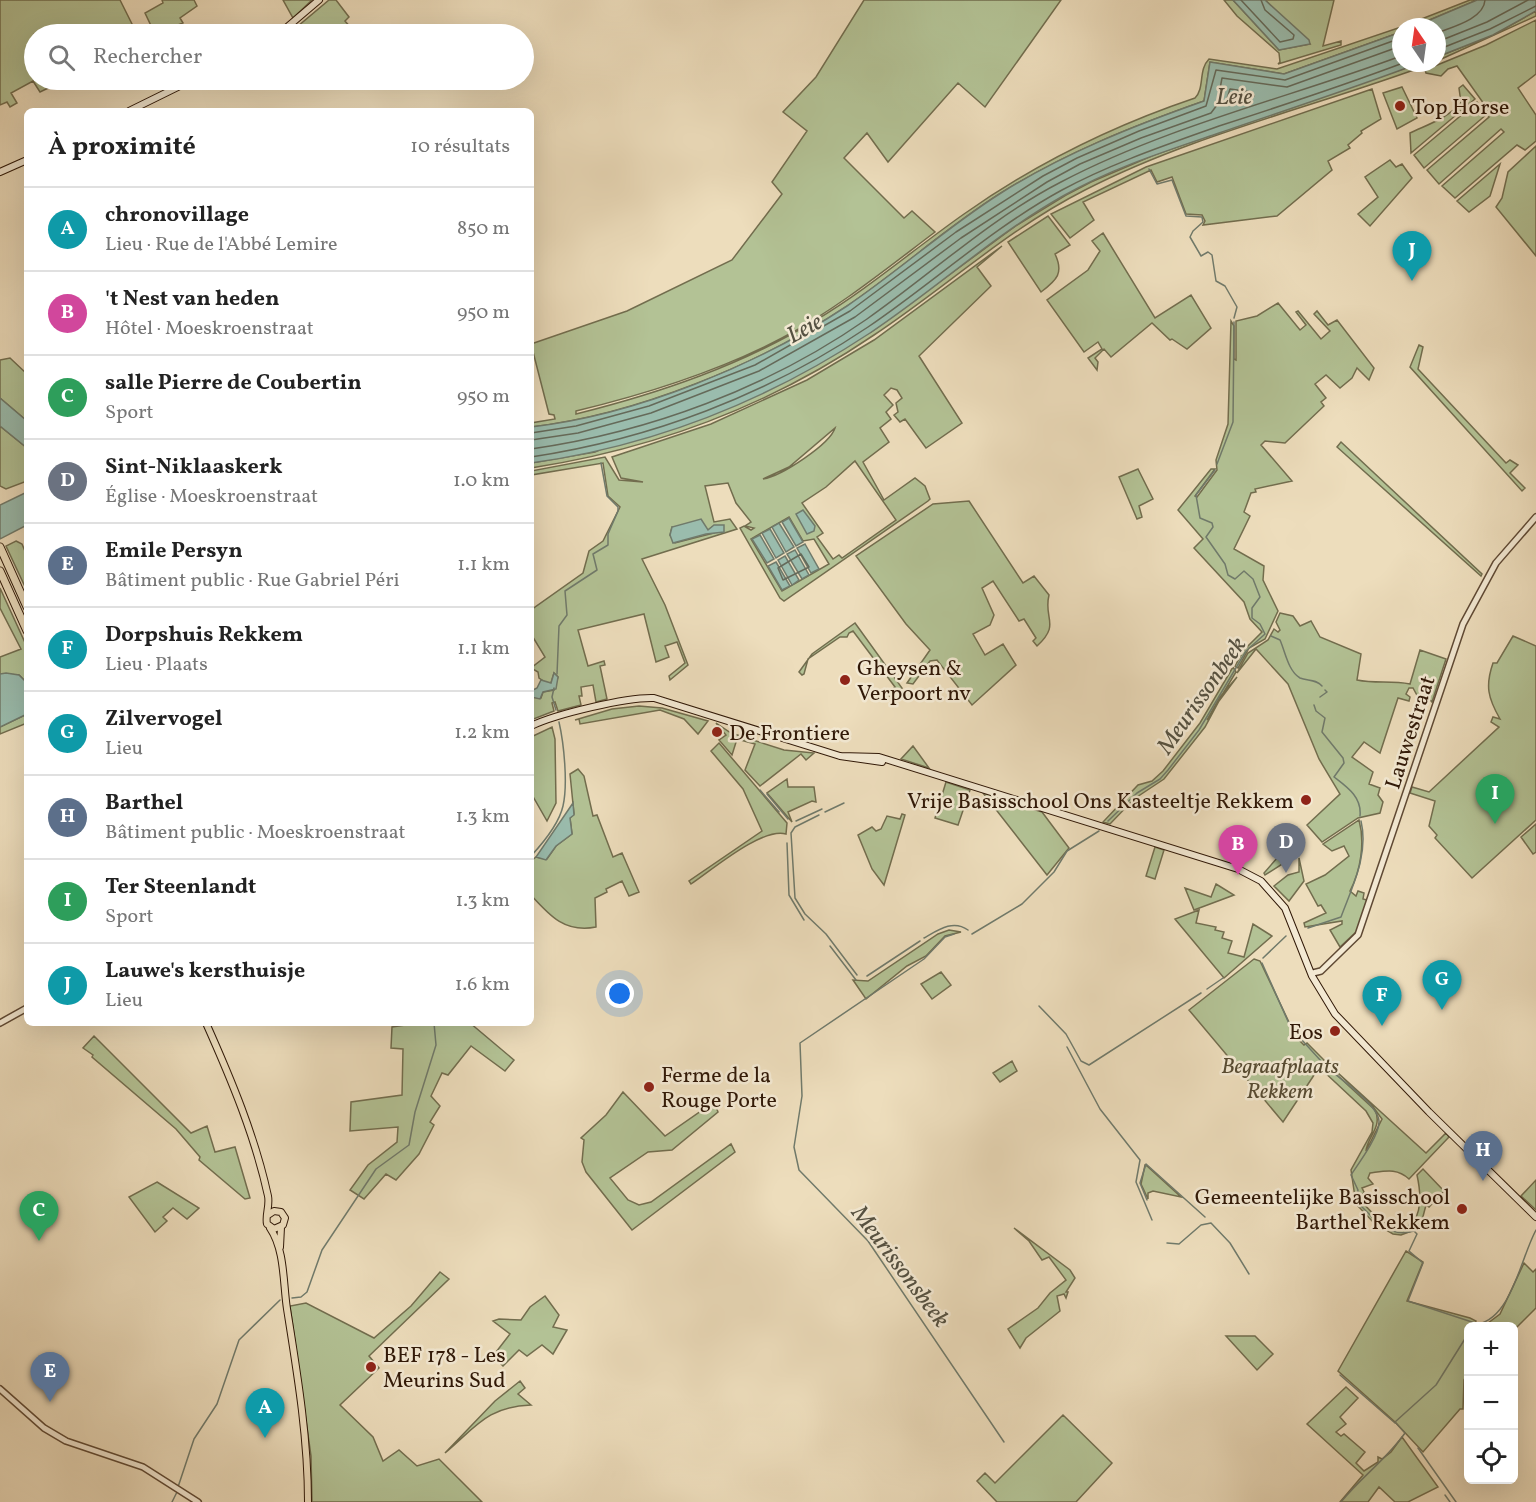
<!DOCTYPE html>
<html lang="fr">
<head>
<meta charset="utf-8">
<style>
  :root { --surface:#fff; --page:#f6f6f6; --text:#222; --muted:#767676; --line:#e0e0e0; --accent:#b45309 }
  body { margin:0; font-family:Vollkorn,serif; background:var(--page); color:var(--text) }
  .controls { position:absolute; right:18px; bottom:18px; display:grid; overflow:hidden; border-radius:9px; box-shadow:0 6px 24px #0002 }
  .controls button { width:54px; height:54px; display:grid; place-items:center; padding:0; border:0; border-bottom:2px solid var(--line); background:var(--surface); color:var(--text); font:30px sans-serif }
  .compass { position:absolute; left:1392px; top:18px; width:54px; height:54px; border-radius:50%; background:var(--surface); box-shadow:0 6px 24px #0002; rotate:347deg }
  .you { position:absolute; left:620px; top:994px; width:21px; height:21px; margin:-15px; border:4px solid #fff; border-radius:50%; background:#1a73e8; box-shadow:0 0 0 9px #1a73e833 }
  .badge { display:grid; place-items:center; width:39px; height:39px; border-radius:50%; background:var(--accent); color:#fff; font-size:20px; font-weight:700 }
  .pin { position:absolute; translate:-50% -50px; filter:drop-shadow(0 2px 3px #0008) }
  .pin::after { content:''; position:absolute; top:32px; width:21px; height:18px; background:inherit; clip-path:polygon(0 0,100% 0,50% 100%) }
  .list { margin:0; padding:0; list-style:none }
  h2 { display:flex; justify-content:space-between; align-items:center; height:78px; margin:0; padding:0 24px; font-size:26px }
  h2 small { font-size:20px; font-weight:400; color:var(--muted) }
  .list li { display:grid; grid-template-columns:39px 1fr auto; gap:18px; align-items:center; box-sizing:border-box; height:84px; padding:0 24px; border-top:2px solid var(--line) }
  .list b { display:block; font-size:22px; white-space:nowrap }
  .list p { margin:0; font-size:20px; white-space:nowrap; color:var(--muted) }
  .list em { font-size:20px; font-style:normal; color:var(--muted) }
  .icon { flex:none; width:33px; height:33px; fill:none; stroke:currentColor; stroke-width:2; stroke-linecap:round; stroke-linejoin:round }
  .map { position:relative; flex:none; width:1536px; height:1502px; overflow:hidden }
  .search { position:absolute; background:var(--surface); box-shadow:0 6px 24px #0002; left:24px; top:24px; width:510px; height:66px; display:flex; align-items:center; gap:15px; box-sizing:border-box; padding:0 21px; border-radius:33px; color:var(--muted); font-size:22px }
  .panel { position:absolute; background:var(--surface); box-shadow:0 6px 24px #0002; left:24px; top:108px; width:510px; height:918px; border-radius:9px }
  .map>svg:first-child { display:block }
</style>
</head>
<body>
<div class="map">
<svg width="1536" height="1502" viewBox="0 0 1536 1502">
  <rect width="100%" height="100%" fill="#edddbc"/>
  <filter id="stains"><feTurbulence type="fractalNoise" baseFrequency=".00333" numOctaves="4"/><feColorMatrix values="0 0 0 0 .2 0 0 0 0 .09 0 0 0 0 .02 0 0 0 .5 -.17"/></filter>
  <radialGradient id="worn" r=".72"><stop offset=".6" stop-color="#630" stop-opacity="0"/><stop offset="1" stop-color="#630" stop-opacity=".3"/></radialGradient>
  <path fill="#b3c295" stroke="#726d4e" stroke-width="1.5" fill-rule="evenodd" d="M0 0H120L137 34H34V80H65L40 92 33 81 11 93 17 103 10 107 7 102 0 105Z
    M162 0H194L197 6 180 18 183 23 155 34 145 13 163 3Z
    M283 0H312L293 18Z
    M329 0H336L349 17 345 21 351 28 343 34H294L291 32Z
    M864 0H1061L985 107 958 83 888 162 867 133 844 158 904 218 912 211 935 232C886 269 837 309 782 338 717 372 647 394 576 411V414C660 393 742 365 816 320 868 289 914 249 964 214 1035 164 1112 126 1195 98 1205 88 1198 70 1209 59L1277 69 1401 27V32L1284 74 1210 62 1204 101C1133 126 1065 153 1001 193 947 227 900 270 847 306 761 364 635 415 531 427V423L555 419 554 415 549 414 531 344 627 311 732 260 782 194 772 182 807 131 783 112 816 77Z
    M1224 0H1233L1279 50 1310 44 1265 0H1334L1323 46 1341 41V45L1278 64 1280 62 1279 53 1237 16Z
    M1470 0H1477L1413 27H1401Z
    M1536 11V16L1437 61V57L1493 35Z
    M1536 20V74L1518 88 1536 115V141L1525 150 1517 145 1455 198 1442 186 1504 132 1501 129 1439 184 1427 170 1489 117 1487 114 1424 168 1414 155 1477 102 1486 113 1489 111 1457 66 1448 69 1441 76 1426 73 1425 70 1486 45Z
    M1420 63H1433C1318 106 1194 134 1085 190 1008 229 945 288 874 335 771 405 654 449 531 468V463L595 452 871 332 1017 225 1066 195 1091 182 1154 155Z
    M1463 85 1475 99 1411 153 1410 133C1429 124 1446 119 1461 103L1459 88Z
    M1402 87 1417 118 1397 129 1383 93Z
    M1372 89 1381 119 1361 131 1362 133 1348 145 1350 148 1328 161 1332 170 1277 216 1203 225 1205 221 1202 215 1186 214 1172 177 1157 182 1151 170 1083 202 1094 220 1070 238 1051 214 1146 167Z
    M1536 146V256L1496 207 1502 198 1508 172Z
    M1390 160 1396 167 1402 164 1412 178 1370 226 1358 214 1378 197 1365 177Z
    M1500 164 1490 196 1469 212 1457 201Z
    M1048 216 1070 245 1055 254C1064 273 1057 280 1041 292L1008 242Z
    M1103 233 1155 318 1191 295 1211 328 1187 349 1172 339 1170 340 1152 323 1111 357 1104 349 1095 358 1098 362 1097 370 1088 358 1102 349 1098 342 1084 352 1047 300 1088 270 1100 251 1092 241Z
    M1002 246 977 267 991 286 919 356 962 423 926 448 905 419 900 422 894 415 898 412 896 403 902 398 897 390 891 388 884 395 893 405 886 412 891 419 880 428 889 442 863 462 884 500 915 478 925 486 930 499 928 501 784 601 780 598 740 528 744 526 751 530 754 528 745 526 751 522 736 503 728 483 705 486 714 522 730 519 737 529 642 559 665 605 688 665 670 680 669 676 685 663 677 642 665 646 669 657 656 662 644 614 578 630 588 666 604 661 605 665 600 666 607 699 596 702 593 685 581 687 582 696H579L581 705 558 711 555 702 552 703 554 711 531 720V697L541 698 543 692 554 690 558 677 554 673 551 683 548 684 539 678 538 672 531 668 545 657 531 634V610L583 573 589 551 603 541 620 507 608 496 603 463 531 475V471L605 457 619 480 643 482 621 478 612 457 711 424 807 380 874 340ZM835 428C830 444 782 476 763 479L789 467ZM855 461 896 520 842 558 839 555 833 559 817 537 823 533 802 503 826 487ZM789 517 803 541 814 539 829 564 782 591 751 539ZM672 527 708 530 712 527 714 533 675 543 670 535Z
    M1278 303 1300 330 1306 325 1296 312 1298 311 1321 339 1330 331 1314 314 1317 311 1328 325 1337 320 1374 368 1369 380 1357 368 1352 378 1340 388 1326 375 1315 384 1326 398 1321 402 1324 406 1285 443 1265 441 1261 445 1292 481 1255 489 1256 492 1251 493 1244 512 1250 516 1234 549 1264 566 1263 580 1278 611 1265 639 1249 648 1238 668 1235 666 1244 650 1262 632 1250 619 1244 602 1194 548 1203 539 1178 510 1211 469H1215L1195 496 1197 497 1217 470 1216 460 1228 424 1231 321 1234 326V359L1236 360V321L1257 316Z
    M1419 345 1423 347 1418 369 1506 463 1510 460 1518 465 1510 473 1525 488 1522 491 1410 367Z
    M10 358 27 374V421L0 398V360Z
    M0 426 27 448V481L6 489 0 486Z
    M1341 442 1482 574 1481 576 1337 447Z
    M1138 469 1153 499 1139 506 1142 517 1137 519 1119 477Z
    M969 501 1023 583 1034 576 1049 595C1043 619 1061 624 1037 646L1033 641 1036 638 1024 619 1019 621 993 581 982 588 994 615 990 625 973 634 985 655 1003 644 1016 665 972 705 937 660 930 661 913 684 907 683 930 650 906 624 856 556 933 504Z
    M16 541 22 544 27 556V591L6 546Z
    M0 588 27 647V683L19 675 0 674V657L21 649 0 608Z
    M1280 613 1293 616 1300 626 1311 621 1320 637 1361 654 1357 680C1376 684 1391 680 1410 684L1420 650 1446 659 1432 702 1425 694 1418 697 1413 688H1409L1406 694 1410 697 1409 701 1398 698 1380 753 1364 742 1352 757 1373 772 1369 784 1380 788 1378 795 1383 802 1380 813 1358 818 1322 842 1307 825 1340 794 1319 759 1288 684 1256 649 1237 673 1248 653 1268 640 1274 629 1278 632 1280 630 1276 622Z
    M855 623 902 688 891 697 887 694 895 687 853 631 849 633 847 637H840L808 659 804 674 802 675 799 672 812 654Z
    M1513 636 1536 646V820L1472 878 1435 838 1437 835 1429 826 1435 801 1410 793 1412 787 1429 792 1499 727 1491 722 1493 717 1500 719C1488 698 1485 686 1493 663H1497Z
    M1233 667 1236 672 1207 720 1220 697 1237 677 1219 701 1205 727 1164 779 1134 799 1110 824 1103 822 1138 785 1152 781 1163 771 1200 723Z
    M639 706 662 708 708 721 698 734 684 719 660 710 580 724 579 719 575 720 612 709Z
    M27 714V723L0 734V727Z
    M716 723 731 733 784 750 814 753 806 760 801 754 760 786 745 770 755 744 737 739 732 755 719 740 726 735Z
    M552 727 555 739 556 803 547 821 531 793V737Z
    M719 743 787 823 786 834C762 827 712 870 691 884L689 881 762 831 743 789 711 751Z
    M913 746 929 768 901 759Z
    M578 769 584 776 593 816 597 815 613 857 622 853 639 892 629 896 622 881 606 889 607 892 595 898 596 927C565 933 550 916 531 895V861L536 857 547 859 556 846 572 834 570 818 574 814 570 774Z
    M787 779 788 787H814L816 802 812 801 788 812 792 822 767 793Z
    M946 782 970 790 958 825 935 818Z
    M983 793 1042 812 1069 848 1047 875Z
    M902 814 905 815 884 885 872 869 858 835 872 827 876 831 881 829 887 816 900 819Z
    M1359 820C1365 842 1361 870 1350 891L1356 896 1358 891 1364 893 1363 899 1367 900 1357 931 1340 947 1330 930 1342 924V921L1305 927 1304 923 1326 913 1321 905 1318 906 1306 884 1325 875 1349 856 1344 846 1332 851 1323 844Z
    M1536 824V852L1533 854 1521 837Z
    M1291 842 1301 852 1265 875 1264 873Z
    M1155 847 1164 850 1155 879 1146 876Z
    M1299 858 1304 881 1289 901 1274 886 1288 875 1299 872Z
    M1216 884 1234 895 1194 910 1185 888 1211 897Z
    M1199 910 1196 923 1216 927 1215 930 1224 932 1222 938 1232 941 1228 953 1244 957 1253 924 1272 936 1224 978 1175 919Z
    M949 930 961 932 945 936 926 956 907 966 866 999 853 980 868 981 938 934Z
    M1254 959 1260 961 1296 1037 1304 1045 1307 1043 1324 1060 1283 1122 1189 1010Z
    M941 972 951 985 932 999 921 984Z
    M419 1023H470L514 1060 505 1071 471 1046 448 1075 442 1073 431 1096 440 1106 430 1122 434 1125 419 1154 396 1180 386 1174 364 1199 350 1190 368 1165 397 1142 398 1127 350 1131 351 1102 402 1095 403 1049 391 1048 392 1027Z
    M94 1036 191 1133 207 1126 215 1152 235 1147 250 1198 245 1199 199 1160 200 1157 176 1129 92 1057 93 1055 83 1048Z
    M1012 1061 1017 1071 1000 1082 993 1073Z
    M1326 1062 1426 1153 1446 1133 1449 1137 1409 1179C1397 1168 1386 1171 1370 1173L1368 1178 1373 1184 1362 1188 1364 1192 1360 1199C1395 1245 1430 1234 1417 1175L1423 1169 1444 1191 1429 1207 1426 1205 1420 1228 1401 1235 1393 1234 1374 1223 1356 1204 1351 1170 1372 1132 1373 1123 1366 1111 1321 1069 1325 1064 1375 1110C1383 1127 1367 1137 1366 1151L1382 1119 1371 1104Z
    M623 1092 665 1136 714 1102 718 1112 672 1150 648 1152 610 1178 628 1200 639 1205 651 1202 731 1144 735 1152 632 1230 586 1172 582 1162 584 1140 581 1138 606 1115Z
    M1145 1165 1147 1166 1181 1197 1153 1191 1148 1193V1199L1141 1184Z
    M1536 1180V1210L1521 1196Z
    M157 1182 199 1208 187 1219 173 1208 163 1217 167 1221 155 1232 129 1197Z
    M1014 1228 1070 1270 1075 1278 1066 1292H1068L1066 1298 1064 1294 1057 1296 1060 1311 1026 1338 1020 1348 1008 1329 1038 1308 1050 1293 1066 1280 1049 1257 1042 1260 1029 1241Z
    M1406 1251 1423 1262 1407 1301 1470 1318 1476 1321 1474 1325 1484 1326 1500 1314 1524 1263 1533 1272 1536 1269V1308L1514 1330V1326H1468V1372L1464 1380 1463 1409H1460L1423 1452 1395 1422 1338 1371Z
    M440 1272 449 1279 369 1356 379 1368 340 1405 373 1437 383 1461 399 1450 417 1466 439 1459 482 1502H312L311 1456 290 1306 306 1303 374 1338 411 1306Z
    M545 1296 559 1315 553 1327 567 1330 553 1354 542 1345 527 1356 519 1350 503 1366 493 1356 510 1334 493 1321 499 1319 521 1320 530 1307Z
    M1226 1336H1255L1273 1354 1257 1370Z
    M520 1381 525 1388 518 1394 531 1405C487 1407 477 1426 445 1453L495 1401Z
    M1346 1387 1358 1398 1340 1417 1346 1424 1336 1432 1341 1436 1344 1434 1365 1452 1356 1463 1364 1471 1378 1462V1457L1382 1459 1391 1452 1402 1437 1438 1487 1408 1502H1395L1379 1487 1368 1502H1340L1363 1475 1307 1424Z
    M1063 1415 1112 1463 1076 1502H997L977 1481 985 1473 995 1483Z"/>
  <path fill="#9abcad" stroke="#707a6b" stroke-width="1.5" d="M1233 0H1265L1309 40 1310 44 1279 50Z
    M1477 0H1536V11L1493 35 1437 57V27H1413Z
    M1401 32V63H1420C1354 88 1286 110 1219 133 1166 151 1112 168 1063 196 994 235 936 289 870 333 767 401 653 446 531 463V427C637 415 758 365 847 306 900 270 947 227 1001 193 1065 153 1133 126 1204 101L1210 62 1284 74Z
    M0 398 27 421V448L0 426Z
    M27 492V525L0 539V505Z
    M803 510 815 526 814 531 807 534 796 514Z
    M789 518 803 542 796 546 782 522Z
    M701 519 708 530 714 525H724V532L706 534 673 543 670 535 672 527Z
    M779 523 794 547 786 552 772 527Z
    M770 529 784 553 776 558 762 533Z
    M760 535 774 559 767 563 752 539Z
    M805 544 819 569 811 573 797 548Z
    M795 550 809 575 802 579 787 554Z
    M785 556 799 580 792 585 778 560Z
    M776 562 790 586 782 590 768 566Z
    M6 673 19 675 27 683V714L0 727V674Z
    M554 673 558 677 556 689 543 692 540 699 531 697V691L537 688 541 680 551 683Z
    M573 803 574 815 570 818 572 834 556 846 546 860 536 857Z"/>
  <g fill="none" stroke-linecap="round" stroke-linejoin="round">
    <path stroke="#656a5a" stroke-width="1.5" d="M1241 0 1280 42 1293 39 1294 35 1265 10 1261 0
      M1437 33C1452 27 1484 19 1485 0
      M1437 42 1487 22 1528 0
      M1437 50 1490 29 1536 6
      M1230 89 1252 92 1254 96 1229 105 1226 102Z
      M531 433 576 426 649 406 755 365 850 311 956 232 1043 176 1077 158 1139 131 1206 106 1216 70 1285 80 1401 38
      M531 440 578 433 651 413 759 371 855 317 961 238 1047 182 1080 164 1141 138 1211 113 1217 105 1222 78 1287 87 1401 46
      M531 449C650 432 768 388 867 319 931 274 991 218 1061 182 1168 126 1288 98 1401 56
      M531 457C651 439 767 395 868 327 933 283 992 228 1062 190 1112 163 1166 145 1219 126 1281 106 1342 86 1403 63
      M801 554 809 567 783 580 778 568Z"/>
    <path stroke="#707a6b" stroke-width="1.5" d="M1149 169 1157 184 1172 180 1186 216 1202 217 1203 222 1193 231 1190 237 1201 256 1208 252 1212 255 1216 281 1225 286 1237 307 1234 318
      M1217 464 1233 422 1234 322
      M1271 636 1280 640C1285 651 1288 671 1300 678 1308 681 1316 679 1322 686
      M557 674 559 626 567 615 565 591 597 570 593 554 608 545V534L618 511V507L607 496 601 463
      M554 688 552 697 556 710
      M1320 697 1327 692 1325 690
      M1314 705 1316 711 1325 718 1322 732 1343 758 1344 763 1334 777C1347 787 1362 797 1360 816
      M760 790 779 812
      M767 794 788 819
      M825 812 844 803
      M819 815 795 827 791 833 795 898 805 914 826 934 857 975
      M796 821 822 809
      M1108 821 1137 793 1160 779 1168 770 1199 730 1246 651 1265 634 1260 624 1252 618V608L1260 597 1253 579 1244 571 1235 579 1228 575 1225 564 1206 537 1213 527 1212 523 1200 518 1196 495 1215 470
      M787 843 789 895 804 920
      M531 856C543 843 559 824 563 806 568 784 564 744 559 722
      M1308 928 1341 917C1352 887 1369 855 1361 821
      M954 934 945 937 924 959 800 1043 802 1096 794 1147 799 1170 868 1241 1004 1442
      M972 934 1022 904 1054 872 1067 851 1099 831
      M924 938C938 930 953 919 968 930
      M830 946 856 980
      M1263 958 1286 936
      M1262 963 1291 1028 1321 1061
      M867 976 920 941
      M1207 989 1223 978
      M1039 1006 1066 1034 1081 1061 1089 1065 1201 993
      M1067 1047 1100 1109 1140 1160 1136 1182 1152 1220
      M1325 1066C1337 1076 1380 1106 1379 1122 1379 1136 1359 1163 1351 1175L1358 1190 1356 1201C1374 1218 1387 1239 1414 1231L1417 1234 1409 1251 1423 1263 1408 1301 1478 1324C1512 1317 1521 1257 1536 1230
      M1147 1200 1140 1183 1146 1164 1205 1217
      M1167 1243 1179 1244 1201 1225 1211 1223 1230 1243 1249 1274
      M292 1298 301 1297 307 1292 322 1250 376 1169 409 1145 415 1112 436 1045 434 1023
      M1340 1375 1395 1423
      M1418 1448 1456 1502
      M178 1487 194 1439 217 1404 239 1340 280 1300
      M1445 1495 1450 1502
      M172 1502 177 1492
      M1341 1502C1361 1477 1386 1460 1405 1433L1395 1422 1436 1385 1468 1334"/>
    <defs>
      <path id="tertiary" d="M1313 973 1321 971 1358 935 1463 624 1496 563 1536 517
        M0 1023 27 1008
        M0 1389 44 1428 66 1441 143 1467 198 1502"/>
      <path id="secondary" d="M279 34 319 0
        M129 111 192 80
        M0 172 27 160
        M531 726C556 714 627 697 654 698L840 756 882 762
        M840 756 879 757 1238 869 1261 881 1285 908 1312 976 1335 1014 1429 1112 1536 1217"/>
      <path id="primary" d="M206 1023C231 1079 255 1136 268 1196 270 1206 265 1215 267 1224L274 1229 283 1225 285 1218 281 1212 274 1211 268 1215
        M270 1228C285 1250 283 1283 287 1309 297 1372 308 1437 308 1502
        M280 1247 281 1227"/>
      <path id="trunk" d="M0 547 27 607
        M0 571 27 631"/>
    </defs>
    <use href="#tertiary" stroke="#5f4934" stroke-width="8"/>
    <use href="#secondary" stroke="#301807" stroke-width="8"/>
    <use href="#primary" stroke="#301807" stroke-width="8"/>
    <use href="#trunk" stroke="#301807" stroke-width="9"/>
    <use href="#tertiary" stroke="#f3e9d3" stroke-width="5"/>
    <use href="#secondary" stroke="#f3e9d3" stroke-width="6"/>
    <use href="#primary" stroke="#edddbc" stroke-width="6"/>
    <use href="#trunk" stroke="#edddbc" stroke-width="7"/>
  </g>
  <g fill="#8f2418" stroke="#f3e9d3" stroke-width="2">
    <circle cx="1400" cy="106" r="6"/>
    <circle cx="845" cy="680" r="6"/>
    <circle cx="717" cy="732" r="6"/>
    <circle cx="1306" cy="800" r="6"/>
    <circle cx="1335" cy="1031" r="6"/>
    <circle cx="649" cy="1087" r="6"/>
    <circle cx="1462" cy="1209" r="6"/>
    <circle cx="371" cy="1367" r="6"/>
  </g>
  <g text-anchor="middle" stroke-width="5" stroke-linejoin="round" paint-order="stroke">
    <g font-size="22" fill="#301807" stroke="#f3e9d3" text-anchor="start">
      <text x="1412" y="114">Top Horse</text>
      <text x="857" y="675">Gheysen &amp;<tspan x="857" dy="25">Verpoort nv</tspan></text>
      <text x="729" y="740">De Frontiere</text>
      <text x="1294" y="808" text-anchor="end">Vrije Basisschool Ons Kasteeltje Rekkem</text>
      <text x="1323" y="1039" text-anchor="end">Eos</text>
      <text x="661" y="1082">Ferme de la<tspan x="661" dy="25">Rouge Porte</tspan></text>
      <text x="1450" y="1204" text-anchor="end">Gemeentelijke Basisschool<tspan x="1450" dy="25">Barthel Rekkem</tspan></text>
      <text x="383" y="1362">BEF 178 - Les<tspan x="383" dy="25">Meurins Sud</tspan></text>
    </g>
    <g font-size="22" fill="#301807" stroke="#f3e9d3">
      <text transform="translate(1409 732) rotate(-72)" y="8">Lauwestraat</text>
    </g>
    <g font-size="22" font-style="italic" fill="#574b32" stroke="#f3e9d3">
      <text x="1280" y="1073">Begraafplaats<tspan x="1280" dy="25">Rekkem</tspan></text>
    </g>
    <g font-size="24" font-style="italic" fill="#555141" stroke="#f3e9d3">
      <text x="1234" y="104">Leie</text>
      <text transform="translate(804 328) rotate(-29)" y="8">Leie</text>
      <text transform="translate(1201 695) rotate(-55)" y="8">Meurissonbeek</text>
      <text transform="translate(901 1266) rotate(53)" y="8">Meurissonsbeek</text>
    </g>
  </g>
  <rect width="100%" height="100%" filter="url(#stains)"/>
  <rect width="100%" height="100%" fill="url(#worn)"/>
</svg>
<div class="controls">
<button>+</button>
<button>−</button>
<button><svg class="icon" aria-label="locate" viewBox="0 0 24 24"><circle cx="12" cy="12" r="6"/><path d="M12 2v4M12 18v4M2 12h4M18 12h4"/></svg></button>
</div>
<svg class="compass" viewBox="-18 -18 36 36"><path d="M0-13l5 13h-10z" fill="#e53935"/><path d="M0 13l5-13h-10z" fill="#767676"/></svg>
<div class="you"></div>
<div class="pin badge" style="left:265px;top:1438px;background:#0f9aa8">A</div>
<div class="pin badge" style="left:1238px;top:875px;background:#d1479c">B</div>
<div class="pin badge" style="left:39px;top:1241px;background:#2e9e5b">C</div>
<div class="pin badge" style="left:1286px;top:873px;background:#6b7280">D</div>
<div class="pin badge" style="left:50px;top:1402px;background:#5c6f8a">E</div>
<div class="pin badge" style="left:1382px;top:1026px;background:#0f9aa8">F</div>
<div class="pin badge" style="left:1442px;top:1010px;background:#0f9aa8">G</div>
<div class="pin badge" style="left:1483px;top:1181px;background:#5c6f8a">H</div>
<div class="pin badge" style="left:1495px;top:824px;background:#2e9e5b">I</div>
<div class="pin badge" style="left:1412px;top:281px;background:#0f9aa8">J</div>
<div class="search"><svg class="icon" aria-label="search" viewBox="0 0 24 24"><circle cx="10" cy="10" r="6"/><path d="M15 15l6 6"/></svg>Rechercher</div>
<section class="panel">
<h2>À proximité<small>10 résultats</small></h2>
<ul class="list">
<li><span class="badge" style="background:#0f9aa8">A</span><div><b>chronovillage</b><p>Lieu · Rue de l'Abbé Lemire</p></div><em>850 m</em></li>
<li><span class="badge" style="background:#d1479c">B</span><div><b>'t Nest van heden</b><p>Hôtel · Moeskroenstraat</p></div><em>950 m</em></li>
<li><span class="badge" style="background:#2e9e5b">C</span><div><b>salle Pierre de Coubertin</b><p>Sport</p></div><em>950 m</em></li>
<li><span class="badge" style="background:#6b7280">D</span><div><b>Sint-Niklaaskerk</b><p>Église · Moeskroenstraat</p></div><em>1.0 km</em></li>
<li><span class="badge" style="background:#5c6f8a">E</span><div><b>Emile Persyn</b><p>Bâtiment public · Rue Gabriel Péri</p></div><em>1.1 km</em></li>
<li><span class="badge" style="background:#0f9aa8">F</span><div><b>Dorpshuis Rekkem</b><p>Lieu · Plaats</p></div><em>1.1 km</em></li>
<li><span class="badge" style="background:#0f9aa8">G</span><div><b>Zilvervogel</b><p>Lieu</p></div><em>1.2 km</em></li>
<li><span class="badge" style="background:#5c6f8a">H</span><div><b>Barthel</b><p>Bâtiment public · Moeskroenstraat</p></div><em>1.3 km</em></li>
<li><span class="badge" style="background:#2e9e5b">I</span><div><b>Ter Steenlandt</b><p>Sport</p></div><em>1.3 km</em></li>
<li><span class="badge" style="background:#0f9aa8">J</span><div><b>Lauwe's kersthuisje</b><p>Lieu</p></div><em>1.6 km</em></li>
</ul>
</section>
</div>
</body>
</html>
